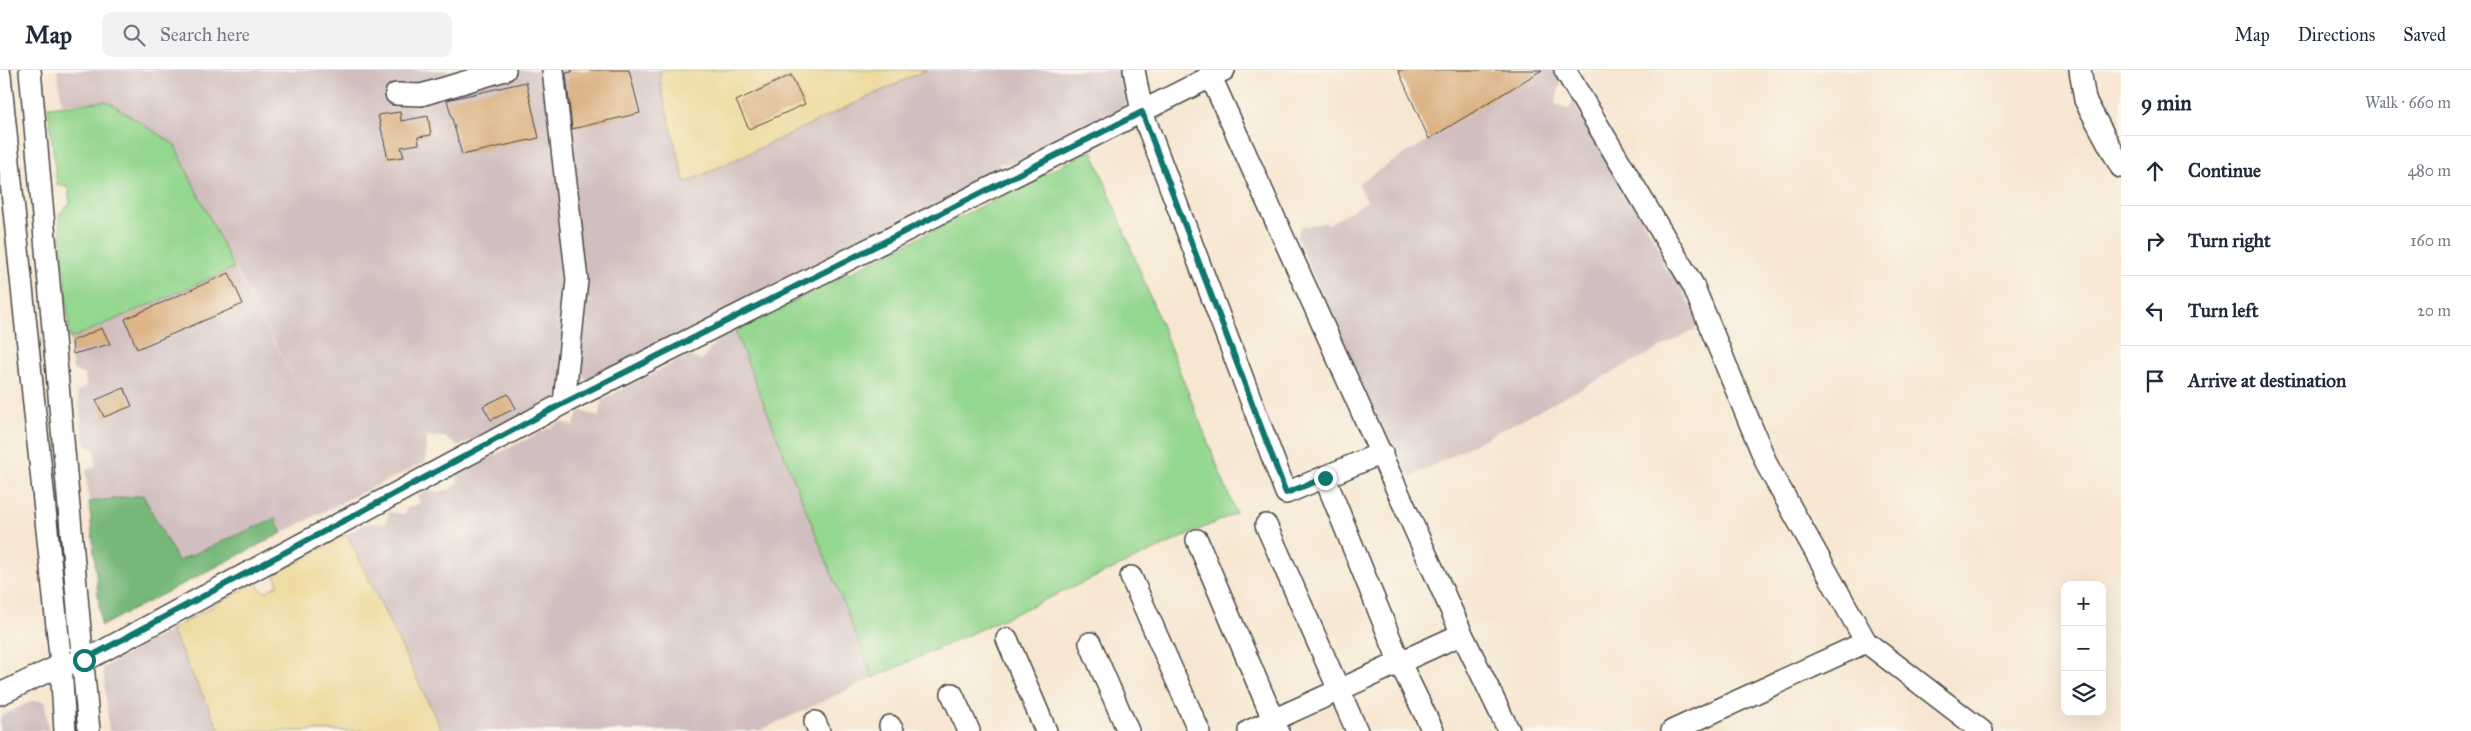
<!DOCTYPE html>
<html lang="en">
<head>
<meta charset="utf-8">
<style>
  :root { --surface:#fff; --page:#f2f2f3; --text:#1f2937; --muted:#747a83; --line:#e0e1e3 }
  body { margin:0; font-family:"IM FELL Great Primer",serif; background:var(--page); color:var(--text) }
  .controls { position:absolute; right:15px; bottom:15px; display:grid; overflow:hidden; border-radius:10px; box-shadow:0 5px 20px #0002 }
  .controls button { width:45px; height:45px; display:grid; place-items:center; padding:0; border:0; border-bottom:1px solid var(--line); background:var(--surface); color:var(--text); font:25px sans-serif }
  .stop { position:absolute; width:15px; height:15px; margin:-11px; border:4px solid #0f766e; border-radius:50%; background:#fff }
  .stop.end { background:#0f766e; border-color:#fff; box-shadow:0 1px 5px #0008 }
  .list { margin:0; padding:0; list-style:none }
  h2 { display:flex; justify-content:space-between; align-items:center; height:65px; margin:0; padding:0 20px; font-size:21px }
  h2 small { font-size:16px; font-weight:400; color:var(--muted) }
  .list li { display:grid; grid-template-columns:32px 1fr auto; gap:15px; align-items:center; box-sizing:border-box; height:70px; padding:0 20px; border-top:1px solid var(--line) }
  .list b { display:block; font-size:19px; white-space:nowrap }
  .list em { font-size:16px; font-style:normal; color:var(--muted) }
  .icon { flex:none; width:28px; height:28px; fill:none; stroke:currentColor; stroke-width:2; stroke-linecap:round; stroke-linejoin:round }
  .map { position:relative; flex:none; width:2121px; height:661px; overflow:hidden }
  header { display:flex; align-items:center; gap:30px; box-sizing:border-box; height:70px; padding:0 25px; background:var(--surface); border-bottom:1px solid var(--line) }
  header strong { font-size:24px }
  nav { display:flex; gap:28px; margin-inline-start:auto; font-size:18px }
  .search { width:350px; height:45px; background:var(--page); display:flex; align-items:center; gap:12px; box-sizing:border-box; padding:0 18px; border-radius:10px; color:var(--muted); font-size:19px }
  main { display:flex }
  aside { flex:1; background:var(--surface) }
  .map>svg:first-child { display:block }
</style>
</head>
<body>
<header>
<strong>Map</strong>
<div class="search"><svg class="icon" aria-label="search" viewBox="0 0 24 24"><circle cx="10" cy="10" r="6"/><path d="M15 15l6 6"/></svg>Search here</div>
<nav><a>Map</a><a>Directions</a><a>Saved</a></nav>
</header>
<main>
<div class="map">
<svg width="2121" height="661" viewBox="0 0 2121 661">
  <rect width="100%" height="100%" fill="#fbf7ec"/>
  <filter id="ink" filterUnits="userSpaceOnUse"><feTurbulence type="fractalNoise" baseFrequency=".02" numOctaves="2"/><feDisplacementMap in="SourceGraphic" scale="10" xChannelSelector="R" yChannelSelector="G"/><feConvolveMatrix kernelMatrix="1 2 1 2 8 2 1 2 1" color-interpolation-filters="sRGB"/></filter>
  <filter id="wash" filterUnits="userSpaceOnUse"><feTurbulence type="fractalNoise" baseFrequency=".0096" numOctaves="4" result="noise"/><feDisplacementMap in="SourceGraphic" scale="20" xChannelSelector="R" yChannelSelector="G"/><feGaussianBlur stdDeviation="1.12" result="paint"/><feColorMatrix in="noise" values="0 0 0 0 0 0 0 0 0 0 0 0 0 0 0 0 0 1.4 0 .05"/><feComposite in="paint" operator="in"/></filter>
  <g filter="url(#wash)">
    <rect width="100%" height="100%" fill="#f7e7d2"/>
    <path fill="#d1bfbf" d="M57 0H660L661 18 685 112 926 0H1125L1130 27 1121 41 1017 95 1000 93 997 104 591 310 575 306 556 329 522 345 459 376 446 369V367H427L426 392 356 425 101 556 86 400 95 396V381L85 374 77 322 86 316 85 305 73 300 70 269 234 198 317 352 203 137 174 74 107 31 62 34Z
      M1542 0H1553L1561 13 1555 33 1569 40 1573 31 1664 186 1661 192 1666 201 1672 202 1702 256 1401 412 1297 167 1301 155 1308 156 1325 152 1328 155 1367 131 1358 113Z
      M735 261 873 608 759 661H442L347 464 367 453 385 454 389 442 404 444 407 438 420 433 417 426 427 420 439 422 451 419 458 413 457 404 561 352 573 356 579 342 582 341 599 347 602 330 689 285 701 291 716 271Z
      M171 560 220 661H109L103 598Z
      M32 631H45L48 661H0V647Z"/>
    <path fill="#94d78f" stroke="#60815d" d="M107 31 174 74 234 198 70 269 59 144 70 134 68 118 57 114 48 37Z
      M1092 80 1236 443 873 608 735 261Z"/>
    <path fill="#77b87a" stroke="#517252" d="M143 425 178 491 275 448 282 463 101 556 89 432Z"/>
    <path fill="#eeda9e" stroke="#8c8264" d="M660 0H926L685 113 661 18Z
      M347 464 442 661H220L171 560 254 513 265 522 278 515 275 504Z"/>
    <g id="blocks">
      <path fill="#dbb284" d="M571 0H629L640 43 572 59 566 3 572 2Z
        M1398 0H1542L1429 69Z
        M791 5 805 34 749 59 736 31Z
        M526 12 539 68 462 85 447 30Z
        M400 42 401 51 428 46 431 65 418 67 419 74 401 77 404 87 388 89 378 45Z
        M229 203 243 234 137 279 125 249Z
        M102 258 110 274 73 284 72 271Z
        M124 318 132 336 104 347 96 330Z
        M508 324 516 338 491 350 483 336Z"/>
    </g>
  </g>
  <g filter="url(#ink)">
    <use href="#blocks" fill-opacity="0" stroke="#4a4744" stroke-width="1"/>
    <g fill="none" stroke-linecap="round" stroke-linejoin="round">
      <defs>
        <path id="minor" d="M30 0 89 661
          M553 0 577 210 564 333
          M1134 0 1142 42 1286 423 1382 383
          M1210 0 1211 7 1462 564 1509 661
          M1565 0 1693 215 1768 397 1866 572 1982 661
          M2080 0 2085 30 2121 97
          M0 5 61 595 65 661
          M396 24 421 25 505 0
          M1325 408 1400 593 1433 661
          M1266 455 1357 661
          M1197 470 1278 661
          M1131 507 1199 661
          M1007 569 1046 661
          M1090 573 1128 661
          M0 624 61 595 84 591 564 333 1224 0
          M952 624 969 661
          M815 652 819 661
          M890 656 893 661
          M1249 661 1462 564
          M1672 661 1866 572"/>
      </defs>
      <use href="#minor" stroke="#4a4744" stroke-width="24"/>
      <use href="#minor" stroke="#fff" stroke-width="21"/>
    </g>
  </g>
  <g fill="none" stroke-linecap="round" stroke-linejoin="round" filter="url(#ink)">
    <path stroke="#0f766e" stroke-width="6" d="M84 590 564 333 1142 42 1286 423 1325 408"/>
  </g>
</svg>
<div class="controls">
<button>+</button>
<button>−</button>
<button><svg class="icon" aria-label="layers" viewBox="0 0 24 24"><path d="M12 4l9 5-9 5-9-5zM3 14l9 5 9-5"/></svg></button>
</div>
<div class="stop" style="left:84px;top:590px"></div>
<div class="stop end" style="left:1325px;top:408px"></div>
</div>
<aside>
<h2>9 min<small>Walk · 660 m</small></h2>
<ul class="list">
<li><svg class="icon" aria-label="ahead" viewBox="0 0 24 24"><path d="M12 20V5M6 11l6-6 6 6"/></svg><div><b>Continue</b></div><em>480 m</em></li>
<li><svg class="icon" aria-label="right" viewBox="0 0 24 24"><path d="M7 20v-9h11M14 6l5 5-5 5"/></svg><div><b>Turn right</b></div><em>160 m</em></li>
<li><svg class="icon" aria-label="left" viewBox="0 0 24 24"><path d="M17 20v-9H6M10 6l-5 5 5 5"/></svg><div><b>Turn left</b></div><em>20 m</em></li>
<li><svg class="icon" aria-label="arrive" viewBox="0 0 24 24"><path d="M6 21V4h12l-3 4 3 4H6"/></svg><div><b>Arrive at destination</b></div></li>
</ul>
</aside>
</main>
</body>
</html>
